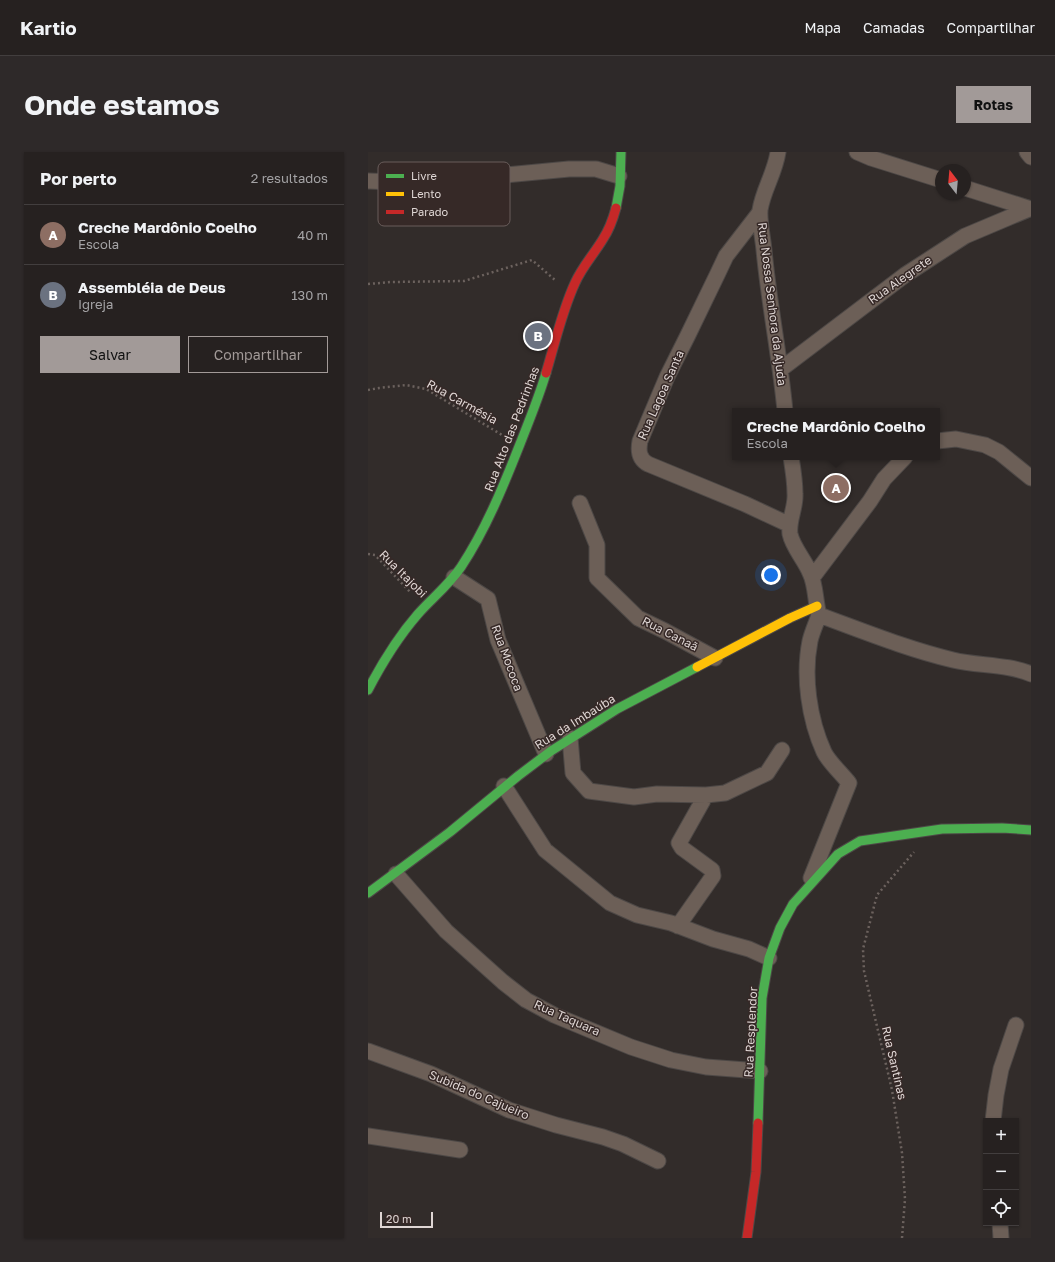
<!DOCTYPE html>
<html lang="pt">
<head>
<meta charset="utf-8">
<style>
  :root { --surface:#262120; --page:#2e2929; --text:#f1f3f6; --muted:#a4a3a5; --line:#423e3e; --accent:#a29a98 }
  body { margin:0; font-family:"Golos Text",sans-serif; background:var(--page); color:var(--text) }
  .controls { position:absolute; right:12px; bottom:12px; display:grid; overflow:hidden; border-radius:0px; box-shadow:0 1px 3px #0004 }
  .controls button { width:36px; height:36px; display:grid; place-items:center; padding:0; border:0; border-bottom:1px solid var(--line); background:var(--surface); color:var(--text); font:20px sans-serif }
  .compass { position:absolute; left:567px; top:12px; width:36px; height:36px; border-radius:50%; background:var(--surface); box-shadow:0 1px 3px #0004; rotate:344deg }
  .scale { position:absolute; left:12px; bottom:10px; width:53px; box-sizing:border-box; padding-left:4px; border:2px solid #dfd6d4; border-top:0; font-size:11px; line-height:14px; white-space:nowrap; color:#dfd6d4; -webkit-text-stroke:3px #362927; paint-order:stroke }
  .you { position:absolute; left:403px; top:423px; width:14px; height:14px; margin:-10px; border:3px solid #fff; border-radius:50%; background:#1a73e8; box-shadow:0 0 0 6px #1a73e833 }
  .badge { display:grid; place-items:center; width:26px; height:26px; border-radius:50%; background:var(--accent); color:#fff; font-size:13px; font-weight:700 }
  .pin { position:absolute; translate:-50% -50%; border:2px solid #fff; box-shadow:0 1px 4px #0006 }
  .popup { position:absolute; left:364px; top:256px; width:208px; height:52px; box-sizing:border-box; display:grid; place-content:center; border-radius:0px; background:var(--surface); filter:drop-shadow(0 1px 3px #0005); font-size:13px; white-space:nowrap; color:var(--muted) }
  .popup b { font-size:15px; color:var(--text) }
  .popup::after { content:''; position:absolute; left:50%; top:100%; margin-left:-8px; border:8px solid transparent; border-top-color:var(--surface) }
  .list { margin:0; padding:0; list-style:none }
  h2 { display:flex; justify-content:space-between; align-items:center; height:52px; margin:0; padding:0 16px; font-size:17px }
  h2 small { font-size:13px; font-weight:400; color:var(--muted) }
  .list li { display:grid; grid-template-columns:26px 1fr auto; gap:12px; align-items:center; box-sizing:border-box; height:60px; padding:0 16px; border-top:1px solid var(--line) }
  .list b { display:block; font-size:15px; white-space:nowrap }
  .list p { margin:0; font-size:13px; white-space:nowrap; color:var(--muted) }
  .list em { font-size:13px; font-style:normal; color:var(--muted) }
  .actions { display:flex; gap:8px; padding:12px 16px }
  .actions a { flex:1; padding:9px 0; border:1px solid var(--accent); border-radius:0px; text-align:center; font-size:14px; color:var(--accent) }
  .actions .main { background:var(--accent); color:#111 }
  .icon { flex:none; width:22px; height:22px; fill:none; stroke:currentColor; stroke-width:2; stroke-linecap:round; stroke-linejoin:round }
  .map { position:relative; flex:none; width:663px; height:1086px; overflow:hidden; border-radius:0px }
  header { display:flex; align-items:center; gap:24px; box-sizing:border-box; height:56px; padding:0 20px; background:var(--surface); border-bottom:1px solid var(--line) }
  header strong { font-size:19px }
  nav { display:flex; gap:22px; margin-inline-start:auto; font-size:14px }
  .intro { display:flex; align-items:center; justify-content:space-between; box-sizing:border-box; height:96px; padding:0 24px }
  h1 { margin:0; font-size:28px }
  .button { padding:10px 18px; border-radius:0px; background:var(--accent); color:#111; font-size:14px; font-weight:700 }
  main { display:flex; gap:24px; padding:0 24px }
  aside { flex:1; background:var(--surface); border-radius:0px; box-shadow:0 1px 3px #0004 }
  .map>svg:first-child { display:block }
</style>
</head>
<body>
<header>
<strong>Kartio</strong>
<nav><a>Mapa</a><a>Camadas</a><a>Compartilhar</a></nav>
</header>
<div class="intro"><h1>Onde estamos</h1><a class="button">Rotas</a></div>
<main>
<aside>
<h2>Por perto<small>2 resultados</small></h2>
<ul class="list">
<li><span class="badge" style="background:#8d6e63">A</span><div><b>Creche Mardônio Coelho</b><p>Escola</p></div><em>40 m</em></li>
<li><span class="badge" style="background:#6b7280">B</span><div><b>Assembléia de Deus</b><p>Igreja</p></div><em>130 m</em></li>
</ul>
<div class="actions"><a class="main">Salvar</a><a>Compartilhar</a></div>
</aside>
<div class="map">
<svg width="663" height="1086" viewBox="0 0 663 1086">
  <rect width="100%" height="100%" fill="#322c2a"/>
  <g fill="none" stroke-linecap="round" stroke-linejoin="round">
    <defs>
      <path id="street" d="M410 0C407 21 395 38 392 58 391 68 395 87 396 98 401 152 412 205 417 259
        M489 0 503 6 573 28
        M659 0 663 5
        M0 29 51 31 201 17H228L251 24
        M597 36 663 57
        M392 60 358 104 350 121 320 183 299 225 272 289C270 299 271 307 280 312L377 352 422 373
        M413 217 537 123 597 84 661 57
        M569 289 588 287 617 293 631 300 663 326
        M423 305C425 317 427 330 427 342 428 355 420 369 422 382 425 396 437 408 442 421 448 433 447 449 451 463
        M212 351 229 393V426L270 466 297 479 347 506
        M86 425 120 447 130 488 178 602
        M444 426 502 349 516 327 537 305
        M451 463C495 479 539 497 585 508 610 514 639 512 663 522
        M202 586 205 621 221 639 266 645 289 642 338 643 357 641 399 621 414 598
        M136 634 177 698 242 751 269 763 303 771 345 787 381 797 401 806
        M28 722 78 779 135 830 158 848 186 863 263 895 303 908 338 915 392 919
        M443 726 481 631C474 622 460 609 456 600 441 567 435 524 442 489 444 480 448 472 451 463
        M310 774 345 724 344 718 314 696 311 691 338 643
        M0 899 63 922 141 958 188 973 235 985 255 992 290 1009
        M625 969 628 943 633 917 648 873
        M0 984 92 998
        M632 1071 633 1086"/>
      <path id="fast" d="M248 56 252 34 253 0
        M0 538C14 511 30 485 50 462 64 446 81 433 93 415 118 377 135 335 152 292 161 269 171 245 178 221
        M0 741 82 680 150 624 183 599 249 557 329 515
        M390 971 394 846 401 806 412 776 425 752 470 702 492 689 574 677 634 676 663 678"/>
      <path id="slow" d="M329 515 422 466 449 454"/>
      <path id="jam" d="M178 221C187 191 194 159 207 131 214 115 226 102 235 87 241 78 245 67 248 56
        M379 1086 388 1020 390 971"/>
    </defs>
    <use href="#street" stroke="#4d4846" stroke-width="17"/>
    <use href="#fast" stroke="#4d4846" stroke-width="11"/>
    <use href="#slow" stroke="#4d4846" stroke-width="11"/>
    <use href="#jam" stroke="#4d4846" stroke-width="11"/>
    <path stroke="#6c625e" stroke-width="2.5" stroke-dasharray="2 3" stroke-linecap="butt" d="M0 132 23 130 96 129 164 108 187 128
      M0 238 11 236 38 233 58 237 134 283
      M0 402 7 403 43 441
      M534 1086 537 1047 534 1001 524 938 496 819 495 797 509 743 546 700"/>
    <use href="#street" stroke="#6c5f57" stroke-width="15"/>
    <use href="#fast" stroke="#4caf50" stroke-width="9"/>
    <use href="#slow" stroke="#ffc107" stroke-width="9"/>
    <use href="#jam" stroke="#c62828" stroke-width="9"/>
  </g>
  <g text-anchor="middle" stroke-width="3" stroke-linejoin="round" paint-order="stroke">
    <g font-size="12" fill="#dfd6d4" stroke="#362927">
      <text transform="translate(532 128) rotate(-35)" y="4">Rua Alegrete</text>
      <text transform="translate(404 152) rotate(83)" y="4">Rua Nossa Senhora da Ajuda</text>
      <text transform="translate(293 243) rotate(-66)" y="4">Rua Lagoa Santa</text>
      <text transform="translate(94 250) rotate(29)" y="4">Rua Carmésia</text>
      <text transform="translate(144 277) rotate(-69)" y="4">Rua Alto das Pedrinhas</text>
      <text transform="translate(35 422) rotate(45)" y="4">Rua Itajobi</text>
      <text transform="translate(302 482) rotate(27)" y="4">Rua Canaã</text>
      <text transform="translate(139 506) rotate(70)" y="4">Rua Mococa</text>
      <text transform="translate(207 570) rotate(-32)" y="4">Rua da Imbaúba</text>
      <text transform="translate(199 866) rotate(24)" y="4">Rua Taquara</text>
      <text transform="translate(383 880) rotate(-87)" y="4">Rua Resplendor</text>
      <text transform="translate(526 911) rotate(77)" y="4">Rua Santinas</text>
      <text transform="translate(111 943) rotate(23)" y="4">Subida do Cajueiro</text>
    </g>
  </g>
  <rect x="10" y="10" width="132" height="64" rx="6" fill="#362927" stroke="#695d5b" stroke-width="1"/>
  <rect x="18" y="22" width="18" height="4" fill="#4caf50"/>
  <rect x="18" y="40" width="18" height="4" fill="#ffc107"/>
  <rect x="18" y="58" width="18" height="4" fill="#c62828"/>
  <g font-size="11" fill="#dfd6d4">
    <text x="43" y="28">Livre</text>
    <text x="43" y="46">Lento</text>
    <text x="43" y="64">Parado</text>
  </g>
</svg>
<div class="controls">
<button>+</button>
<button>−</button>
<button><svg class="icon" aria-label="locate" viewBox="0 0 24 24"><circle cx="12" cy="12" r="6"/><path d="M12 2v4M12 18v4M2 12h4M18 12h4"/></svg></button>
</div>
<svg class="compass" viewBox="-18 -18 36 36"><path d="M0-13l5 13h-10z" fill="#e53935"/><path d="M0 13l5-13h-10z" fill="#a4a3a5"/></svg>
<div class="scale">20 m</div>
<div class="you"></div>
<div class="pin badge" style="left:468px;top:336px;background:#8d6e63">A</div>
<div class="popup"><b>Creche Mardônio Coelho</b>Escola</div>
<div class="pin badge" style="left:170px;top:184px;background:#6b7280">B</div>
</div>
</main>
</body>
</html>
